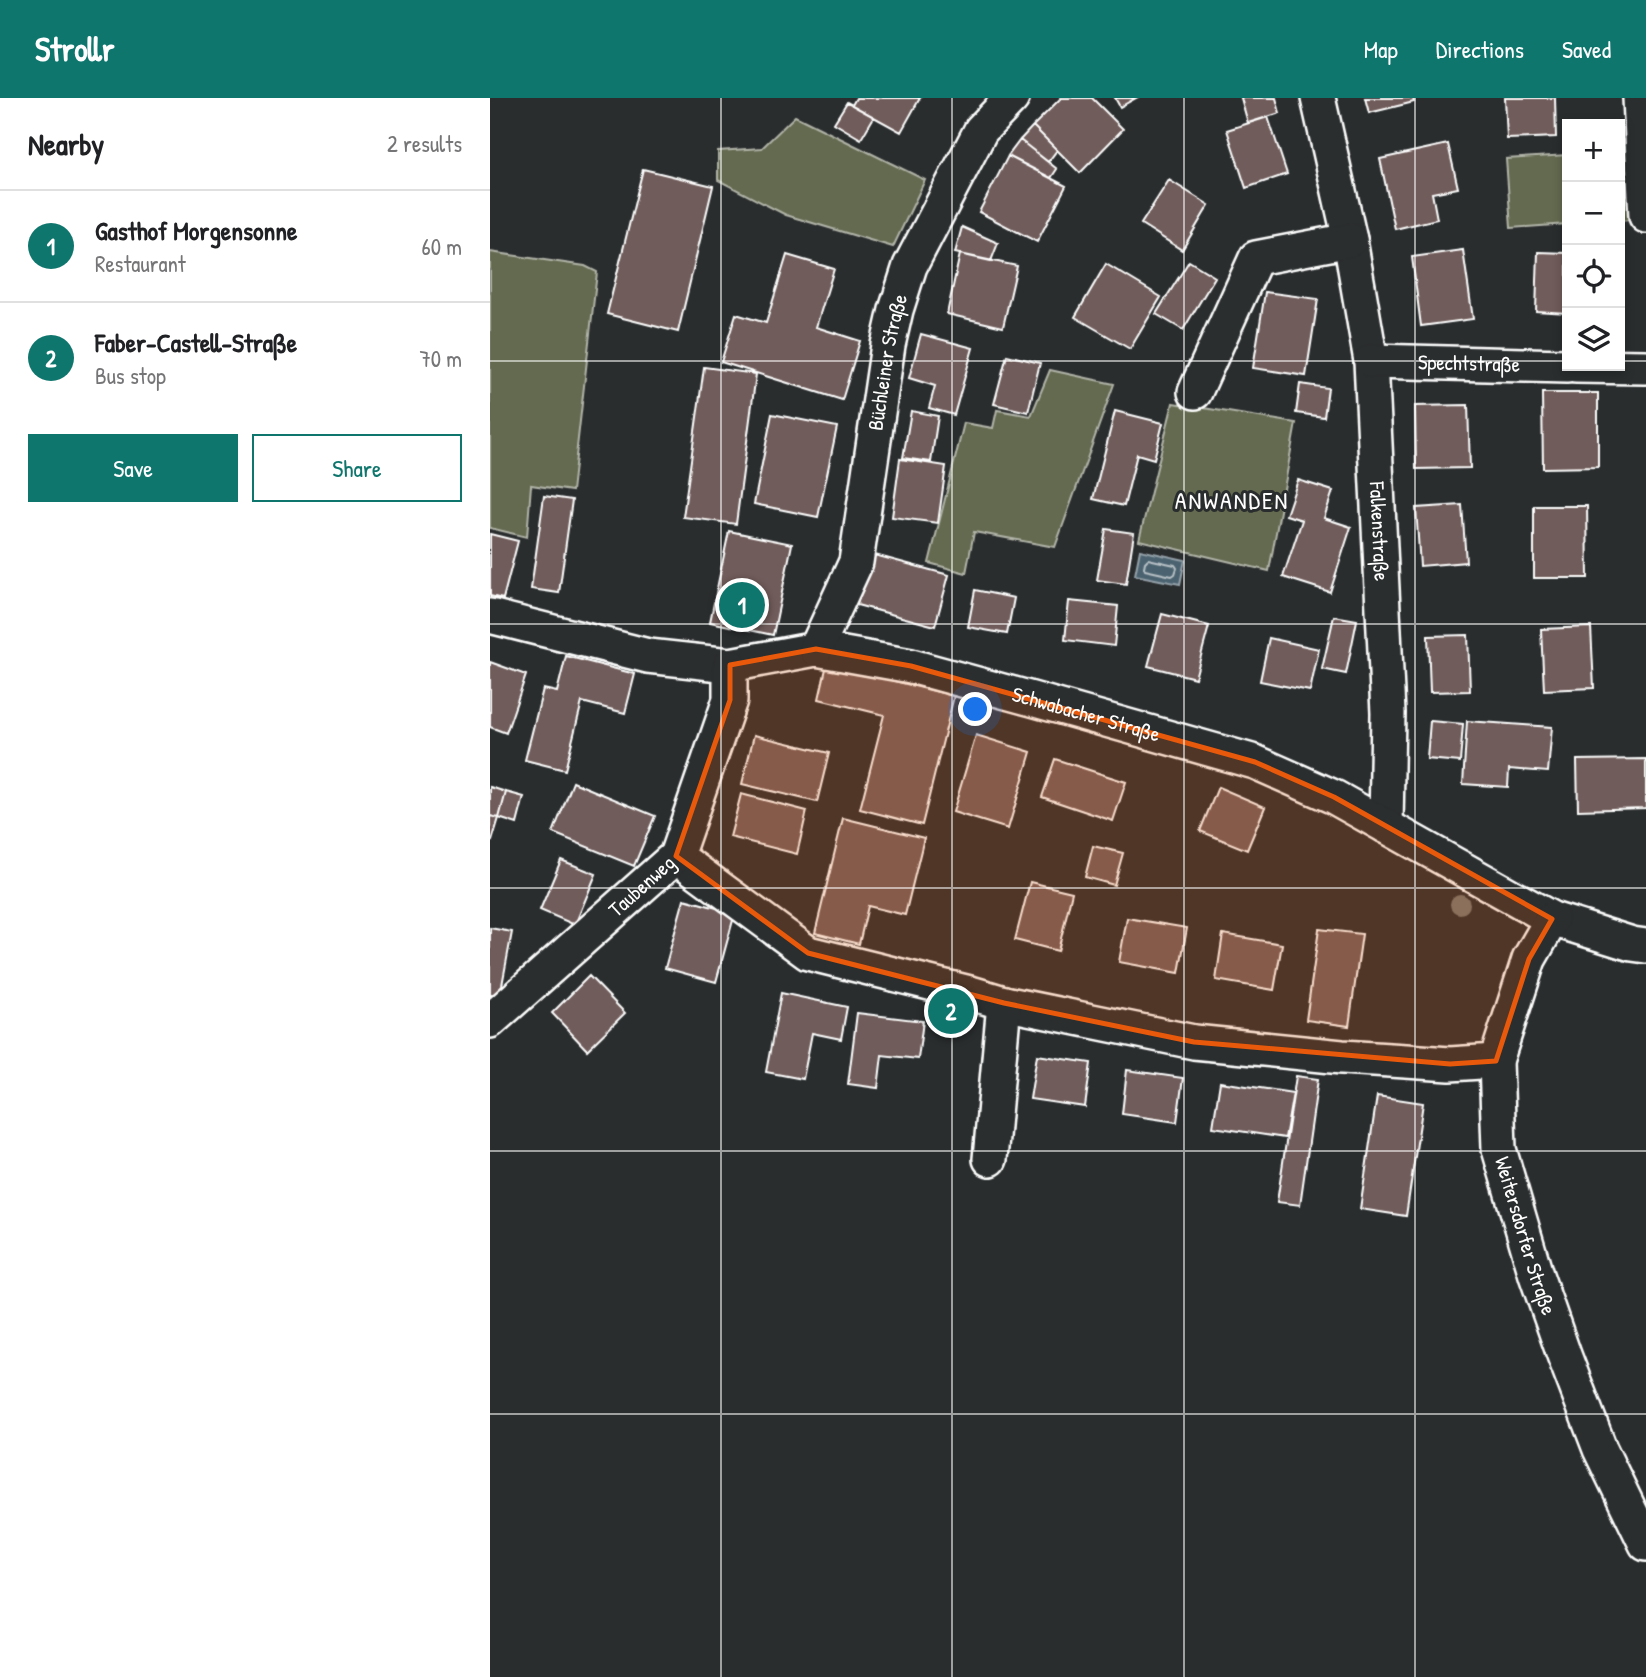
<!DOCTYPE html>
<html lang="en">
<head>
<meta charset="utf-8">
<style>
  :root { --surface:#fff; --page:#f2f2f2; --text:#202124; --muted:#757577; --line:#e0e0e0; --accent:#0f766e }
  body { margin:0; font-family:"Patrick Hand",sans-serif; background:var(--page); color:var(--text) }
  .controls { position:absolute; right:21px; top:21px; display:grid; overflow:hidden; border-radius:0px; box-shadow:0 4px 10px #0003 }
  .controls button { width:63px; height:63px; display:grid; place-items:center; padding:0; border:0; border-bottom:2px solid var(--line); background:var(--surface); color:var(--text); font:35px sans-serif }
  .you { position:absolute; left:486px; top:612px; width:24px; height:24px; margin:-18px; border:5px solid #fff; border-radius:50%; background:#1a73e8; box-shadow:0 0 0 10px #1a73e833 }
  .badge { display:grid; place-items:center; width:46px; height:46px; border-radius:50%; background:var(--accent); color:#fff; font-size:23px; font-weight:700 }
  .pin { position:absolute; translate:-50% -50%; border:4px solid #fff; box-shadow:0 2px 7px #0006 }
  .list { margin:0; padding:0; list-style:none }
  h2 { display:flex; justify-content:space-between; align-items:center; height:91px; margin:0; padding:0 28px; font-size:30px }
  h2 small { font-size:23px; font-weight:400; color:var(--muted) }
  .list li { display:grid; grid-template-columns:46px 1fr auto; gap:21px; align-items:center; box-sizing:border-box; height:112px; padding:0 28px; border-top:2px solid var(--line) }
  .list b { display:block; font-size:26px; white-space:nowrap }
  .list p { margin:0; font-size:23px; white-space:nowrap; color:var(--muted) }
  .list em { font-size:23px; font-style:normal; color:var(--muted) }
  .actions { display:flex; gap:14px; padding:21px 28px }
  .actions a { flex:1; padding:16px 0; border:2px solid var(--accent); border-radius:0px; text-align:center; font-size:24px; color:var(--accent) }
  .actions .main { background:var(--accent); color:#fff }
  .icon { flex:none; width:38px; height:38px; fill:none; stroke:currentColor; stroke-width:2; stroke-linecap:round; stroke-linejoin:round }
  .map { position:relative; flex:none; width:1156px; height:1579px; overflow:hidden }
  header { display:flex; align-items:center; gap:42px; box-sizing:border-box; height:98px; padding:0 35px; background:var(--accent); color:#fff }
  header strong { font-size:33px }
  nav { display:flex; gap:38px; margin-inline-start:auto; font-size:24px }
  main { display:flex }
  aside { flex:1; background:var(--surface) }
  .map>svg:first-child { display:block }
</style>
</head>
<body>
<header>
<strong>Strollr</strong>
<nav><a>Map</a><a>Directions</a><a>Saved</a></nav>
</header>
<main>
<aside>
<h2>Nearby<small>2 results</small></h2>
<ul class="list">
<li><span class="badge">1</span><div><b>Gasthof Morgensonne</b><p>Restaurant</p></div><em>60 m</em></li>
<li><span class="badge">2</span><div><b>Faber-Castell-Straße</b><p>Bus stop</p></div><em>70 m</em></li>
</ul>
<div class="actions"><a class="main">Save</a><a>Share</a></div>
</aside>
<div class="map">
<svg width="1156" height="1579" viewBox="0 0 1156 1579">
  <rect width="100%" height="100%" fill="#2a2d2e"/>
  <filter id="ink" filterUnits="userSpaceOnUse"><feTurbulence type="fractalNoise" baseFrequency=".0143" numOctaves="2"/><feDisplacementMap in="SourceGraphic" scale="14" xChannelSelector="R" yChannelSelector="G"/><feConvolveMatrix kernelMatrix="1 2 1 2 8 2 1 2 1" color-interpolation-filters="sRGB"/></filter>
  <g filter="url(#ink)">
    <path fill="#636a50" stroke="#b1b4a8" stroke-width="2" d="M305 18 435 82 403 149 296 117 228 82V53L272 50Z
      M1136 53 1139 122 1130 123V54Z
      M1077 57V126L1021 130 1016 61Z
      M0 154 95 168 107 174 82 393 41 387 37 439 0 430Z
      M560 272 624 286 565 449 484 434 476 475 439 465 474 325 503 330 507 312 541 318Z
      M683 305 806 325 779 473 649 442Z"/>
    <path fill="#4c6370" stroke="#94a1a9" stroke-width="2" d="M650 452 695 462 690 486 645 477Z"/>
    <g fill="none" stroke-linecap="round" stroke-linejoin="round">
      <path stroke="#b7c1c6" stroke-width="2" d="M658 461 685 467 687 470 685 476 682 478 655 472 654 469 655 464Z"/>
    </g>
    <path fill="#6f5c5a" stroke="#fff" stroke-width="2" d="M366 0H430L411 34 362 7Z
      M571 0H602L633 31 590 75 543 28Z
      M625 0H646L630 9Z
      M751 0H786L790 15 758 25Z
      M875 0H923L924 4 879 15Z
      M1015 0H1065L1066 39 1017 41Z
      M357 4 384 19 371 41 344 25Z
      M778 19 797 76 756 90 737 32Z
      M543 28 567 52 558 64 530 42Z
      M530 42 567 71 561 80 518 58Z
      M958 46 968 90 942 95 947 121 905 131 890 61Z
      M518 58 576 88 547 144 489 114Z
      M153 71 223 88 188 234 117 216Z
      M679 82 719 107 692 152 651 126Z
      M472 129 508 145 501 163 465 155Z
      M973 152 983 221 931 228 922 159Z
      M1048 154 1077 155V215L1046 213Z
      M470 156 527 168 513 229 457 216Z
      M297 157 344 171 326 229 370 243 352 302 231 264 246 216 276 225Z
      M699 163 725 179 693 232 666 216Z
      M616 166 671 199 640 251 585 219Z
      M775 194 828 201 816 278 763 270Z
      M431 236 483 250 464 317 439 310 445 288 419 280Z
      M517 257 550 265 538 314 504 306Z
      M214 269 266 276 246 426 193 419Z
      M810 286 838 290 834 319 806 315Z
      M1052 295H1108V369L1053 370Z
      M978 307 980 370 926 371 925 308Z
      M421 313 448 318 441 364 413 360Z
      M625 313 673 325 664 361 647 356 634 408 603 401Z
      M282 316 347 329 328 419 264 406Z
      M410 361 456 368 448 425 402 419Z
      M808 382 843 393 834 420 861 429 840 494 793 479 812 422 796 417Z
      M54 398 82 402 69 495 41 491Z
      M972 407 976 464 930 468 926 410Z
      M1044 408H1097L1098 480H1044Z
      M616 431 644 435 636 486 607 482Z
      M239 433 302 446 283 537 220 524Z
      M0 436 28 443 13 501 0 498Z
      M381 456 459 477 445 528 367 507Z
      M485 492 524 500 517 536 478 529Z
      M579 503 628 508 624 548 575 542Z
      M672 516 719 528 705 580 658 568Z
      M844 518 867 522 856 576 832 571Z
      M1101 529 1104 590 1054 592 1051 531Z
      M978 537 980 593 940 594 938 538Z
      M779 540 829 551 820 593 770 583Z
      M76 558 145 576 135 615 92 604 75 672 35 662 53 591 67 594Z
      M0 564 36 577 16 635 0 629Z
      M337 566 464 598 432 727 370 711 394 617 329 601Z
      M940 623 973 626 970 664 937 661Z
      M977 623 1062 629 1058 674 1019 671 1018 689 973 686Z
      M264 637 339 655 327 704 252 686Z
      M486 637 541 654 518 731 463 714Z
      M565 661 636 684 623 723 552 699Z
      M1156 661V710L1088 712 1087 662Z
      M83 684 165 718 144 768 63 735Z
      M0 689 16 694 9 720 0 718Z
      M728 689 775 709 757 752 710 733Z
      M16 694 34 699 27 726 9 720Z
      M251 696 317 713 307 756 240 739Z
      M0 718 9 720 2 743 0 742Z
      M353 720 434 740 415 817 378 808 369 846 325 835Z
      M603 748 633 755 624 787 595 779Z
      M71 762 106 776 85 827 50 812Z
      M540 784 582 794 568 853 525 842Z
      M194 801 245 815 226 884 175 870Z
      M637 820 697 830 689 875 629 864Z
      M0 830 22 834 10 898 0 897Z
      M829 831 872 836 859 928 816 922Z
      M733 836 792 846 784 892 726 882Z
      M99 878 135 915 97 952 62 915Z
      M291 895 357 909 351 941 322 935 313 981 276 974Z
      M367 915 433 923 428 961 392 957 388 990 358 986Z
      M547 957 601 965 595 1009 540 1001Z
      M637 972 693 980 687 1024 632 1016Z
      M806 978 828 981 810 1107 787 1104Z
      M730 984 803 995 795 1040 723 1029Z
      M887 998 933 1005 916 1118 870 1111Z"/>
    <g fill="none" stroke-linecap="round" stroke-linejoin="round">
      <defs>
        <g id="minor">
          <path id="s1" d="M828 0 860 142 881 263 898 615 896 728"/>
          <path d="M1150 0 1156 118"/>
          <path id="s2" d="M881 263 1077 268"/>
          <path d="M1086 268 1156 269"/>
          <path d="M705 294 766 160 860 142"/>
          <path id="s3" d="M0 518 158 558 240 567 326 551 421 568 542 601 765 664 844 699 1062 821 1142 846 1156 848"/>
          <path id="s4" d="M326 551 366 464 398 247 406 212 420 168 491 32 522 0"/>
          <path d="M186 758 318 855 484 896 514 905 704 944 852 959 916 963 960 966 1006 963"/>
          <path id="s5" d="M1062 821 1039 861 1006 963 1009 1051 1046 1177 1074 1257 1110 1351 1156 1446"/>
          <path id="s6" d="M0 923 186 758 240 602V567"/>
          <path d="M500 1061 514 905"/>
        </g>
      </defs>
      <use href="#minor" stroke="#fff" stroke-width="38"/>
      <use href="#minor" stroke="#2a2d2e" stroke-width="33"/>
    </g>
    <circle fill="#747771" cx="970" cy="806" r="10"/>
  </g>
  <path fill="#e8590c" fill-opacity="0.2" stroke="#e8590c" stroke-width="5" stroke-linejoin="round" d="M326 551 421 568 765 664 844 699 1062 821 1039 861 1006 963 960 966 704 944 514 905 318 855 186 758 240 602V567Z"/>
  <path fill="none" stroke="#fff" stroke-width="2" stroke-opacity="0.55" d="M231 0V1579M462 0V1579M694 0V1579M925 0V1579M0 263H1077M1130 263H1156M0 526H1156M0 790H1156M0 1053H1156M0 1316H1156"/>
  <g text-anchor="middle" stroke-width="6" stroke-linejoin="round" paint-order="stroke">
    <g font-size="21" fill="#fff" stroke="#2a2d2e">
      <text dy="7" stroke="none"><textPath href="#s4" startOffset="298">Büchleiner Straße</textPath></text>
      <text dy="7" stroke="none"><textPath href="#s2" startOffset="98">Spechtstraße</textPath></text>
      <text dy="7" stroke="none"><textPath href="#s1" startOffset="439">Falkenstraße</textPath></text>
      <text dy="7" stroke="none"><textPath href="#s3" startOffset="611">Schwabacher Straße</textPath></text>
      <text dy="7" stroke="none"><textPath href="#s6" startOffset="203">Taubenweg</textPath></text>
      <text dy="7" stroke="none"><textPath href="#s5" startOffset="332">Weitersdorfer Straße</textPath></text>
    </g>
    <g font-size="24" letter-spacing="2" fill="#fff" stroke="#2a2d2e">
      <text x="742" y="411">ANWANDEN</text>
    </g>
  </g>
</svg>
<div class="controls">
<button>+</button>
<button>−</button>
<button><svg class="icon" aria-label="locate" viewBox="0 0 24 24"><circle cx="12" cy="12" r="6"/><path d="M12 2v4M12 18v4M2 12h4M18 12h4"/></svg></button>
<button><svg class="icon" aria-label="layers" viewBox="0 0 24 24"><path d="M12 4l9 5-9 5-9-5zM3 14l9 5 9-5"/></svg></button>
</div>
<div class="you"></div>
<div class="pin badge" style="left:252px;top:507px">1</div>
<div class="pin badge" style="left:461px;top:913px">2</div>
</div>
</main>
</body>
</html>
